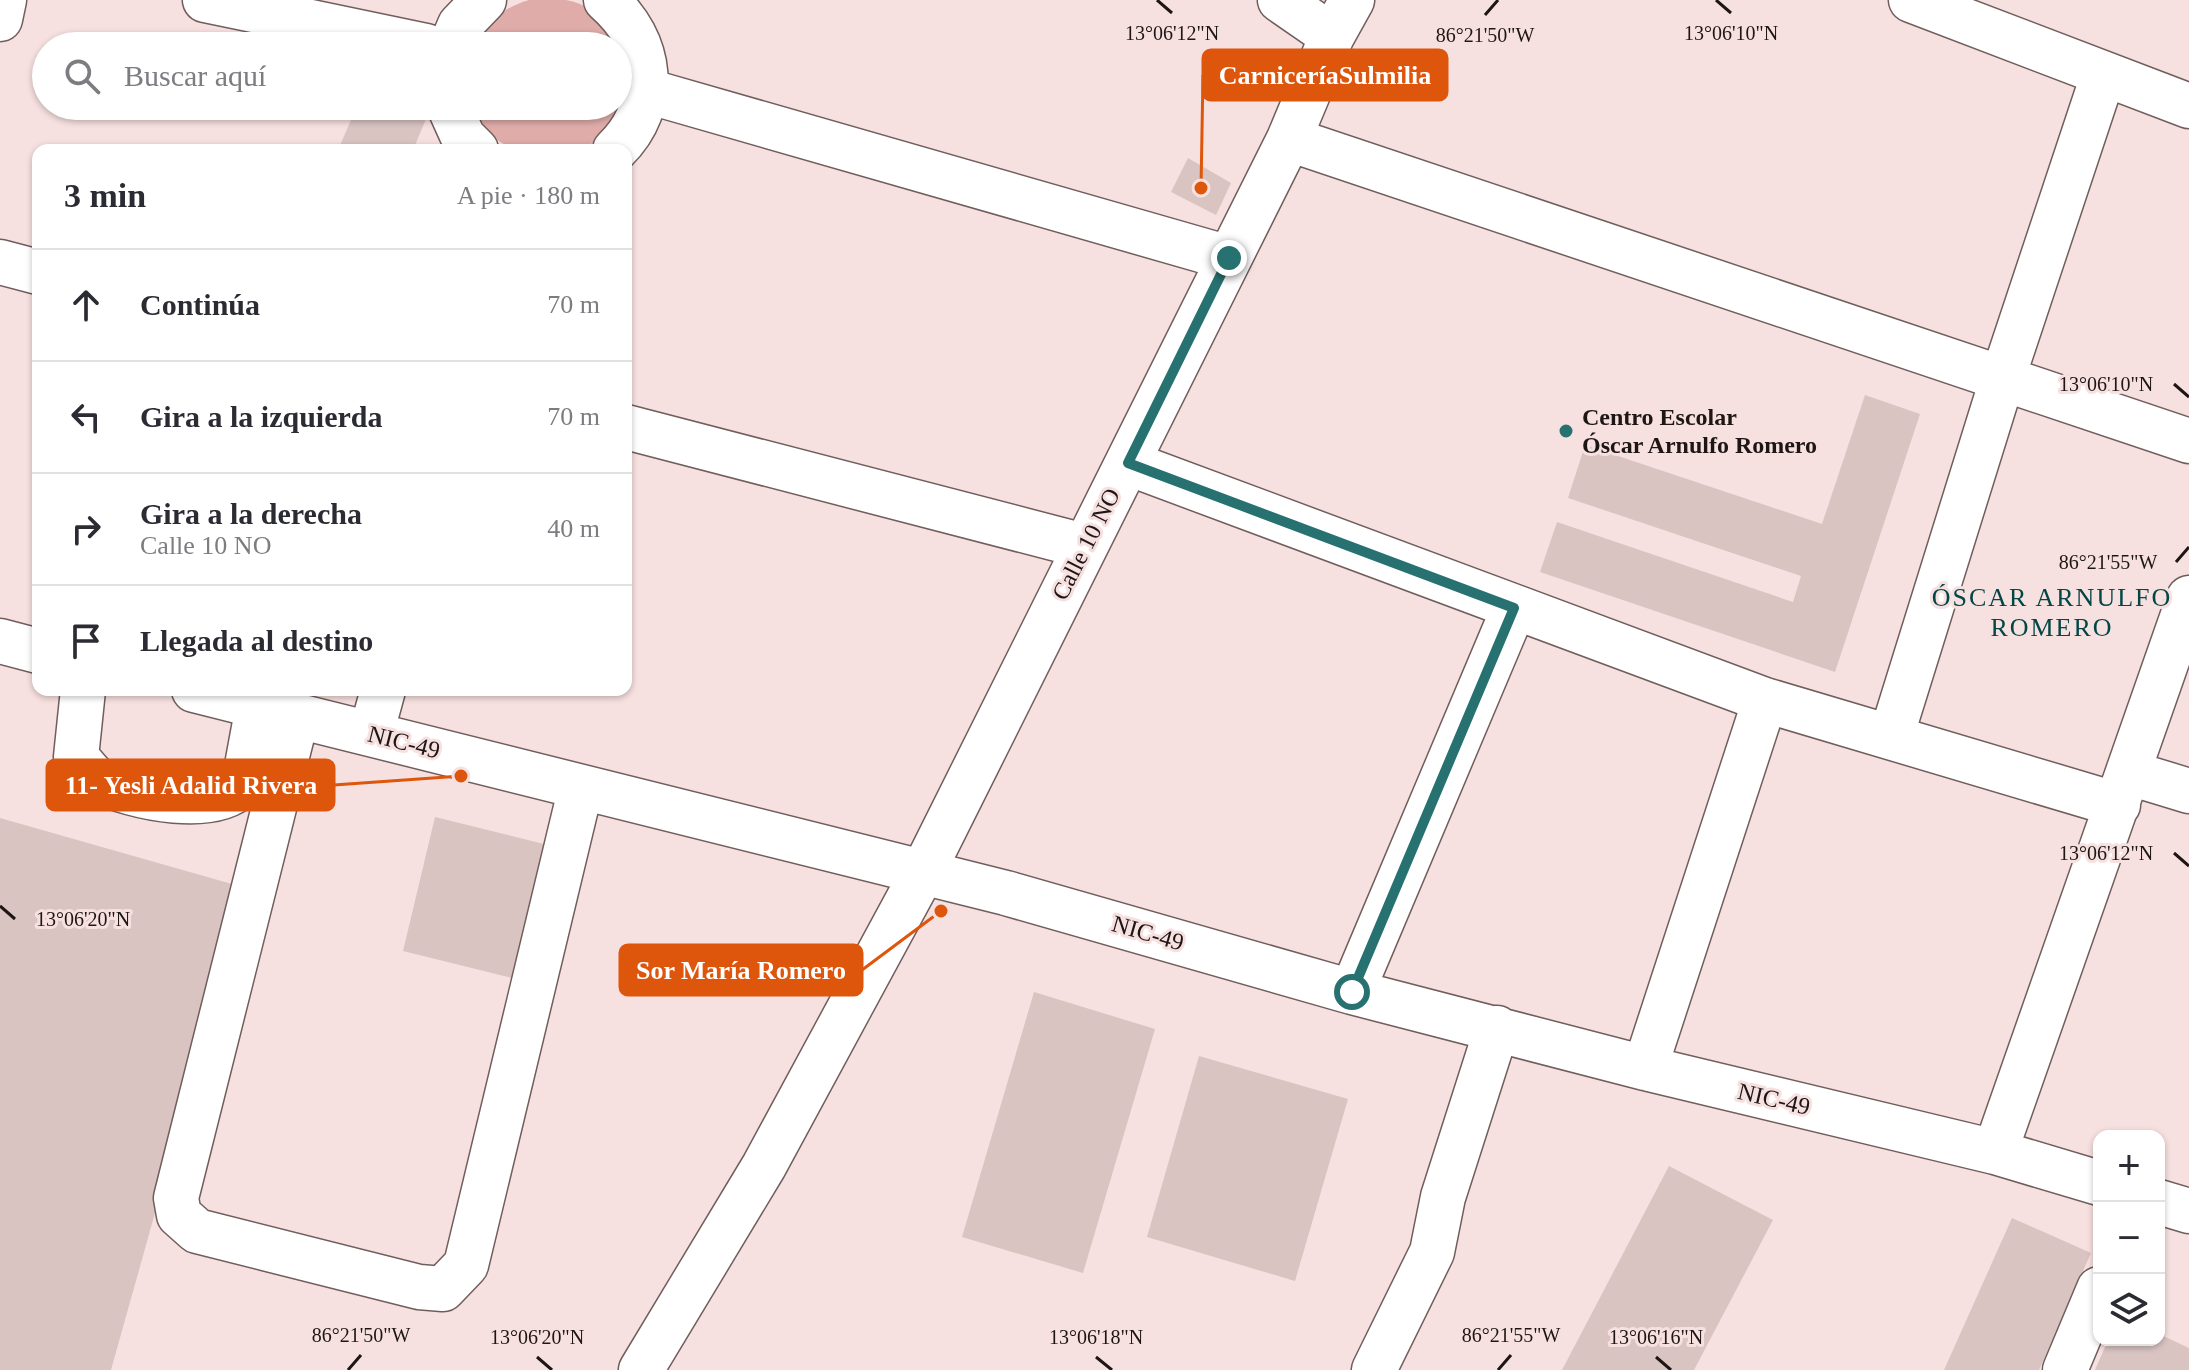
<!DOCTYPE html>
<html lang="es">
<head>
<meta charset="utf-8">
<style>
  :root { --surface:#fff; --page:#f2f2f3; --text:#2b2b33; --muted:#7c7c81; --line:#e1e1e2 }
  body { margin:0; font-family:"Times New Roman",serif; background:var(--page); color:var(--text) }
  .controls { position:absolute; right:24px; bottom:24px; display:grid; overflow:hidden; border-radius:16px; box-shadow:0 2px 6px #0004 }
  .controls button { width:72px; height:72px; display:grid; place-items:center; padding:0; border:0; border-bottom:2px solid var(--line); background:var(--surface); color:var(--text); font:40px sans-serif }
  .stop { position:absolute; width:24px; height:24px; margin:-18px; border:6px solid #277271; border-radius:50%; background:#fff }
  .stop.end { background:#277271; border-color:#fff; box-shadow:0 2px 8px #0008 }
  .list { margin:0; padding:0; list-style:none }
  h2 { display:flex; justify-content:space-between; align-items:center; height:104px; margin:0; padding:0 32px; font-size:34px }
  h2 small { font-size:26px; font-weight:400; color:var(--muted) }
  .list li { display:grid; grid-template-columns:52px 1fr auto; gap:24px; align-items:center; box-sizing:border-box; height:112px; padding:0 32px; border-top:2px solid var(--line) }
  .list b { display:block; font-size:30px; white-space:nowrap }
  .list p { margin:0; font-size:26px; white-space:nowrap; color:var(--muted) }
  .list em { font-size:26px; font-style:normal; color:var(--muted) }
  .icon { flex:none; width:44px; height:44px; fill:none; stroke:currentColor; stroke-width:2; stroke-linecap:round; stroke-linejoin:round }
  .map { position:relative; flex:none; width:2189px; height:1370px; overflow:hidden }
  .search { position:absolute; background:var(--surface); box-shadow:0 2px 6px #0004; left:32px; top:32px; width:600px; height:88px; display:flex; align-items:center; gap:20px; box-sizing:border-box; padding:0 28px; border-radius:44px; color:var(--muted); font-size:30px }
  .panel { position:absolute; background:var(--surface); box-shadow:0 2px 6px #0004; left:32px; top:144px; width:600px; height:552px; border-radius:16px }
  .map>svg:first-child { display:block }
</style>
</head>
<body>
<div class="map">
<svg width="2189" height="1370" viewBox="0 0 2189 1370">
  <rect width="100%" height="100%" fill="#f7e1e0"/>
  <path fill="#dfaca9" d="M529 0C541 0 555 0 566 0 636 12 648 125 580 149 570 152 555 150 544 150 501 150 495 143 472 107L618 106V46H473C487 22 502 8 529 0Z"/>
  <path fill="#d9c4c2" d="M357 106H415L429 112 413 150H338Z
    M1188 158 1231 183 1216 215 1171 192Z
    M1865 395 1920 414 1835 672 1540 572 1557 522 1793 602 1801 576 1568 498 1585 445 1822 524Z
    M435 817 556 847 524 981 403 951Z
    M0 818 246 888 111 1370H0Z
    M1034 992 1155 1029 1083 1273 962 1237Z
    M1199 1056 1348 1099 1295 1281 1147 1237Z
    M1669 1166 1773 1220 1694 1370H1562Z
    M2012 1218 2091 1253 2039 1370H1944Z
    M2159 1334 2189 1348V1370H2095L2108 1340H2159Z"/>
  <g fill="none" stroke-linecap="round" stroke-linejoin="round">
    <defs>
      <path id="minor" d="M205 0 426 46
        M606 0C653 41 661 105 615 150
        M1280 0 1332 36
        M1911 0 2189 106
        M0 19 4 0
        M451 46 460 25 484 0
        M647 91 1229 258
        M449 106 463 137 476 150
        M1289 139 2189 441
        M0 262 38 272
        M626 427 1084 546
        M1128 463 1765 700 2118 805
        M0 641 38 651
        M83 690 76 757C83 764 90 775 98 780 131 798 219 816 244 782L258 706
        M194 690 1006 893 1352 992 1645 1068 1995 1152 2099 1183
        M297 716 176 1198 179 1215 197 1231 419 1287 443 1289 466 1265 581 787
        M371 734 383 690
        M1891 737 2003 377 2103 76
        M2130 773 2189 791
        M1352 992 1514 608
        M1645 1068 1765 700
        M1995 1152 2189 598
        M2159 1202 2189 1211
        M641 1370 764 1166 923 872 1289 139 1332 36 1352 0
        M1374 1370 1432 1252 1443 1197 1497 1028
        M2065 1370 2099 1289"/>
    </defs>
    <use href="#minor" stroke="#705e5c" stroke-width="47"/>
    <use href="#minor" stroke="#fff" stroke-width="44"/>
  </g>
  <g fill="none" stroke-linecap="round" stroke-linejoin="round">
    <path stroke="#277271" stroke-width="10" d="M1229 258 1128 463 1514 608 1352 992"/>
  </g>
  <path fill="none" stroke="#1d1615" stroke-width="3" d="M1157 0 1172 13M1716 0 1731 13M1485 15 1498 0M2174 384 2189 397M2176 562 2189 547M2174 853 2189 866M0 906 15 919M537 1357 552 1370M1096 1357 1112 1370M1656 1357 1671 1370M348 1370 361 1355M1498 1370 1511 1355"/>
  <circle fill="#277271" stroke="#f7e1e0" stroke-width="3" cx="1566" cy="431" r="8"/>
  <g text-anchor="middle" stroke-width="6" stroke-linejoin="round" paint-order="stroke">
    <g font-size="24" font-weight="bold" fill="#1d1615" stroke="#f7e1e0" text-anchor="start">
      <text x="1582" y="425">Centro Escolar<tspan x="1582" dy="28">Óscar Arnulfo Romero</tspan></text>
    </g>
    <g font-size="24" fill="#1d1615" stroke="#f7e1e0">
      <text transform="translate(1086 544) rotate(-63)" y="8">Calle 10 NO</text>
      <text transform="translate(404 742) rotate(14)" y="8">NIC-49</text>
      <text transform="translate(1148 933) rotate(16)" y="8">NIC-49</text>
      <text transform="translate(1774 1099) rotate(13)" y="8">NIC-49</text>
    </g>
    <g font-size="26" letter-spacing="2" fill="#034646" stroke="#f7e1e0">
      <text x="2052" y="606">ÓSCAR ARNULFO<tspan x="2052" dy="30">ROMERO</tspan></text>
    </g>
  </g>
  <g font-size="20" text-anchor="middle" fill="#1d1615" stroke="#f7e1e0" stroke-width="6" stroke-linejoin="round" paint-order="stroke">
    <text x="1172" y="40">13°06'12"N</text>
    <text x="1731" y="40">13°06'10"N</text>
    <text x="1485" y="42">86°21'50"W</text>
    <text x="2106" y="391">13°06'10"N</text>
    <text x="2108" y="569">86°21'55"W</text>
    <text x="2106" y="860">13°06'12"N</text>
    <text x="83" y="926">13°06'20"N</text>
    <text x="361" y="1342">86°21'50"W</text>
    <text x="1511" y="1342">86°21'55"W</text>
    <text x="537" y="1344">13°06'20"N</text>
    <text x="1096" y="1344">13°06'18"N</text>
    <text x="1656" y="1344">13°06'16"N</text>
  </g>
  <path fill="none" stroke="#de560c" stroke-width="3" d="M1201 188L1203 75M461 776L334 785M941 911L862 970"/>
  <g fill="#de560c" stroke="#f7e1e0" stroke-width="3">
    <circle cx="1201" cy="188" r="8"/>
    <circle cx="461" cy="776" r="8"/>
    <circle cx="941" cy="911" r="8"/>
  </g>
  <g fill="#de560c" stroke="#de560c" stroke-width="3">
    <rect x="1203" y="50" width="244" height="50" rx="8"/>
    <rect x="47" y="760" width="287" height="50" rx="8"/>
    <rect x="620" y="945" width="242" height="50" rx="8"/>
  </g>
  <g font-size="26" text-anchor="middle" font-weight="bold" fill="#fff">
    <text x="1325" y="84">CarniceríaSulmilia</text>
    <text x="191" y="794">11- Yesli Adalid Rivera</text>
    <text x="741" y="979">Sor María Romero</text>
  </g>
</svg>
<div class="controls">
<button>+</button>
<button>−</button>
<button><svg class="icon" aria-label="layers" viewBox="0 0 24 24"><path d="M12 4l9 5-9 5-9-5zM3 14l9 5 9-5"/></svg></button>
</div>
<div class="stop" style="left:1352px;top:992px"></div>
<div class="stop end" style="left:1229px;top:258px"></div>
<div class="search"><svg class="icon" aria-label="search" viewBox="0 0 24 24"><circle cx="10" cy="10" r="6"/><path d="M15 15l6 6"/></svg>Buscar aquí</div>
<section class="panel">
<h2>3 min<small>A pie · 180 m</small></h2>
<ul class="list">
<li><svg class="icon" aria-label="ahead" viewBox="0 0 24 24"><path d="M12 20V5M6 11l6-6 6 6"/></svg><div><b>Continúa</b></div><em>70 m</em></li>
<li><svg class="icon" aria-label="left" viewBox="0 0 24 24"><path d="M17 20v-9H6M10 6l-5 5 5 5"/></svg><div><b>Gira a la izquierda</b></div><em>70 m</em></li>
<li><svg class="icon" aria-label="right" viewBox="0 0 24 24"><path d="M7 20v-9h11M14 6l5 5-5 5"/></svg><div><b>Gira a la derecha</b><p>Calle 10 NO</p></div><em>40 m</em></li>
<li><svg class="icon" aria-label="arrive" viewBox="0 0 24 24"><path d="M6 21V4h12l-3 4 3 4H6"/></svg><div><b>Llegada al destino</b></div></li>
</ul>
</section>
</div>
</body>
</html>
